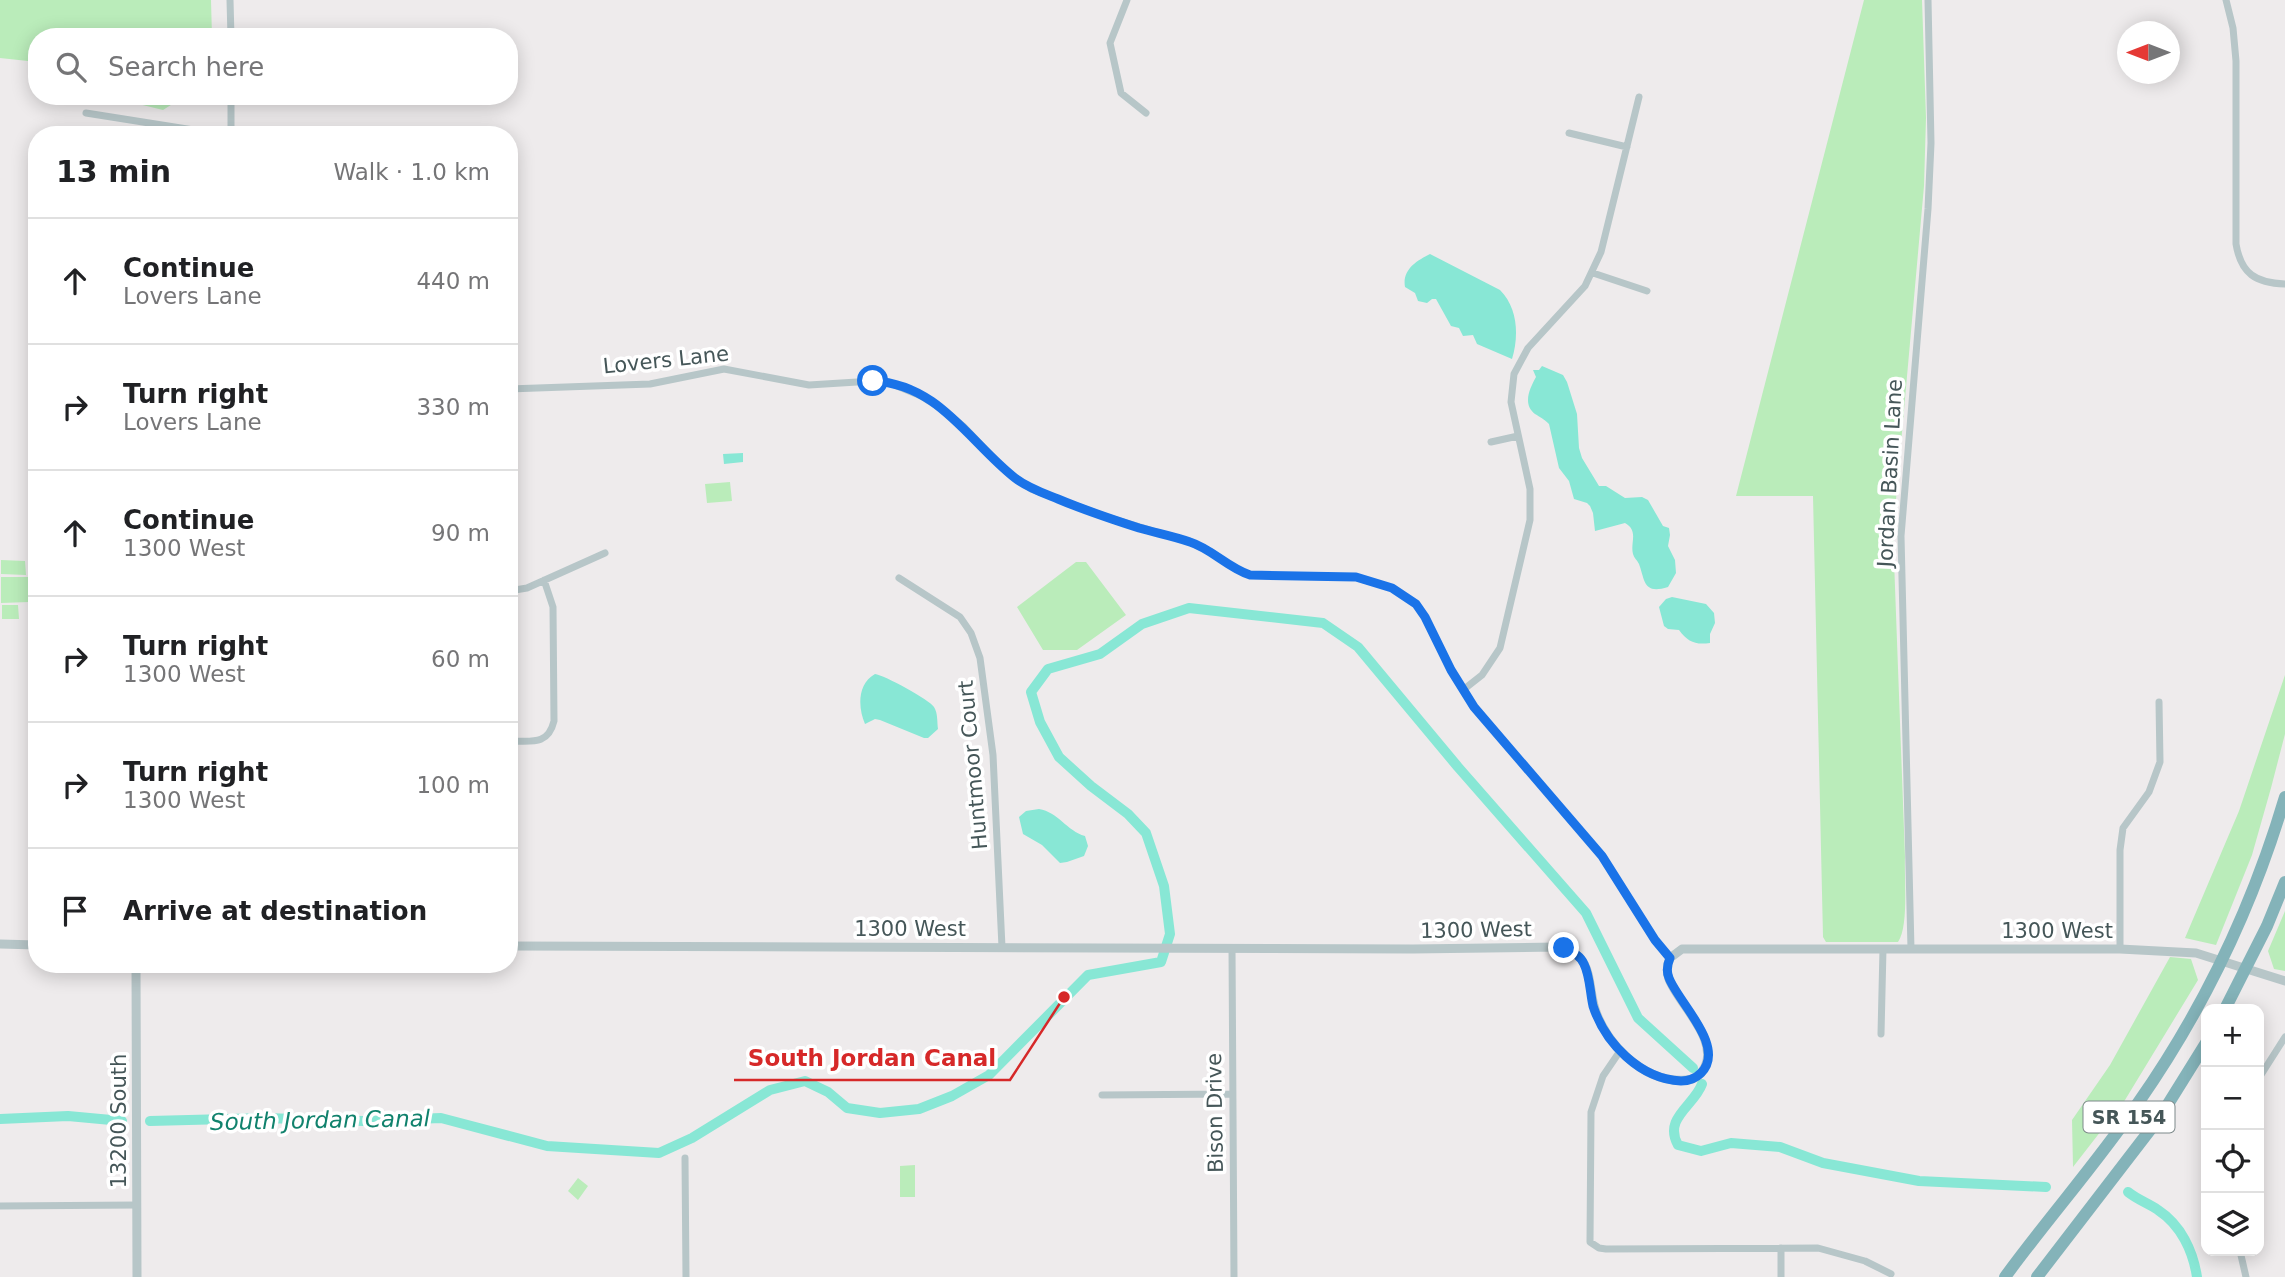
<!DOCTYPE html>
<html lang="en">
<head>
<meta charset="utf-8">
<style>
  :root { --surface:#fff; --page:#f2f2f2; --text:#202124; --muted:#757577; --line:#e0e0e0 }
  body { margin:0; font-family:"DejaVu Sans",sans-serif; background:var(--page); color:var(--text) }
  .controls { position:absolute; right:21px; bottom:21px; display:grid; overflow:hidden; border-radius:14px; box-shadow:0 4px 18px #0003 }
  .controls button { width:63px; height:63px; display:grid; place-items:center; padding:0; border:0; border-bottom:2px solid var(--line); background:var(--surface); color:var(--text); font:35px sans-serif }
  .compass { position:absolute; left:2117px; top:21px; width:63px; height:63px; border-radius:50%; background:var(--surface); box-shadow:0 4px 18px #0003; rotate:270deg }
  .stop { position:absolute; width:21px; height:21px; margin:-16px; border:5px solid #1a73e8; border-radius:50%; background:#fff }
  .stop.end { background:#1a73e8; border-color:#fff; box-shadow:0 2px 7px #0008 }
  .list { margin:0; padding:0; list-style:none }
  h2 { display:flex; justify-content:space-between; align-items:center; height:91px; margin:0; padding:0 28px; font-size:30px }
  h2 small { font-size:23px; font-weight:400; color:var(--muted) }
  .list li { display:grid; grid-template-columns:46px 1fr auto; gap:21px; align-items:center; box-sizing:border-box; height:126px; padding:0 28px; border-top:2px solid var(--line) }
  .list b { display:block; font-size:26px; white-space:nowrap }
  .list p { margin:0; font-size:23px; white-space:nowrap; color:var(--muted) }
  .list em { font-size:23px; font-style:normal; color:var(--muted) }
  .icon { flex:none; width:38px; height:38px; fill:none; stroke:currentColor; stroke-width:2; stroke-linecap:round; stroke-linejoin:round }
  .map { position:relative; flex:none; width:2285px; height:1277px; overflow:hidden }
  .search { position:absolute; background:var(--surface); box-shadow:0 4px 18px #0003; left:28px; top:28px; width:490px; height:77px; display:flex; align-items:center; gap:18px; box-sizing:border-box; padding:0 24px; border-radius:28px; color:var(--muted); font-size:26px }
  .panel { position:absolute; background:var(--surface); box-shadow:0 4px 18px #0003; left:28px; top:126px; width:490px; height:847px; border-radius:28px }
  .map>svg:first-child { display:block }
</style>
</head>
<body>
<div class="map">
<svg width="2285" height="1277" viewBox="0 0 2285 1277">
  <rect width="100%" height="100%" fill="#eeebec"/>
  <path fill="#baecba" d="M0 0H211L212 37H37V62L0 58Z
    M1864 0H1922L1926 118 1924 186 1893 533 1905 857C1904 878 1909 926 1898 942H1826L1823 937 1813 496H1736Z
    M106 96H185L163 110Z
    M730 482 732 501 707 503 705 484Z
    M1 560 25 561 26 575 1 574Z
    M1076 562H1086L1126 615 1077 650H1043L1017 607Z
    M1 577H29V602L1 603Z
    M2 605H18L19 619H2Z
    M2285 675V734L2271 788 2252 855 2216 945 2185 938 2239 811Z
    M2285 911V971L2274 969 2268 951Z
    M2170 957 2191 959 2198 980 2125 1100 2073 1167 2072 1120 2110 1065Z
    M915 1165V1197H900V1166Z
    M578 1178 588 1186 578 1200 568 1191Z"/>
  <path fill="#88e7d5" d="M1430 254 1500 290C1518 308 1519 336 1512 359L1477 344 1473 335 1463 336 1459 328 1451 326 1436 299H1432L1427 303 1418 301 1415 293 1405 287C1402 270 1416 261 1430 254Z
    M1542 366 1563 375 1567 382 1577 414 1579 448 1582 458 1599 486H1606L1625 498 1642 497 1648 500 1663 526 1669 528 1670 535 1668 546 1675 560 1676 573 1668 587C1643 595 1645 580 1639 564 1637 560 1634 558 1633 554 1630 542 1639 531 1625 523L1595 531 1593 513 1590 506 1587 503 1574 499 1569 481 1559 468 1549 424C1544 419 1540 417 1535 414 1522 404 1530 388 1536 377L1533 370H1539Z
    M743 453V462L724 464 723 454Z
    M1672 597 1706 604 1714 613 1715 623 1710 634V643C1695 645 1688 642 1679 630L1668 629 1664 626 1659 607 1666 599Z
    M875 674C884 675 930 700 934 707 938 713 937 722 938 729L928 738H924L880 720 875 719 865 724C858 708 857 684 875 674Z
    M1039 809C1058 812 1067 831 1085 836L1088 846 1084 856 1067 862 1060 863 1042 845 1023 834 1019 817 1026 811Z"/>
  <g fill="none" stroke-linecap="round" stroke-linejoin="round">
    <path stroke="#88e7d5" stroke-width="10" d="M1702 1084C1694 1106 1663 1118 1678 1145L1701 1151 1731 1143 1780 1147 1823 1163 1919 1181 2046 1187
      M0 1119 68 1116 122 1121
      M150 1121 264 1118 363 1121 441 1118 547 1146 659 1153 692 1138 770 1090 805 1081 828 1092 847 1108 880 1113 919 1109 952 1096 989 1075 1088 975 1161 962 1170 934 1164 886 1146 833 1128 814 1091 786 1059 757 1040 722 1031 692 1048 669 1100 654 1142 624 1189 608 1323 623 1358 647 1458 767 1586 913 1638 1018 1693 1068
      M2128 1192C2138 1200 2148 1203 2158 1210 2181 1225 2193 1251 2197 1277"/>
    <path stroke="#b7c6c8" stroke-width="7" d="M230 0 231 37
      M1127 0 1110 43 1121 93 1146 113
      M2226 0 2233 28 2236 61V244C2241 274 2256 283 2285 284
      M231 96V135
      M86 113 225 135
      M1569 133 1627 147
      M1593 273 1647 291
      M509 389 650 384 724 369 809 385 873 381 890 383 921 396 942 409 963 426 1006 471 1031 489 1107 517 1190 542 1211 552 1236 569 1250 575 1356 577 1393 588 1416 604 1425 617 1451 670 1474 707 1602 856 1655 940 1670 958
      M1491 442 1518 436
      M899 578 960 617 971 633 980 658 993 755 1002 947
      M509 591 527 588 605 553
      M1463 690 1482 675 1500 648 1530 520V489L1511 402 1514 374 1528 348 1585 286 1601 252 1639 97
      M509 741C531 741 548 746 554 721L553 607 544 580
      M1232 948 1234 1277
      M1911 949 1901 536 1928 209 1931 143 1928 0
      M2120 949V850L2123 828 2149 792 2160 762 2159 702
      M1881 1034 1883 949
      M1620 1051 1603 1076 1591 1112 1590 1242 1599 1248 1606 1249 1818 1248 1865 1261 1891 1274
      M2259 1078 2285 1037
      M1102 1095 1231 1094
      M685 1158 686 1277
      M0 1206 137 1205
      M2240 1251 2246 1277
      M1781 1277V1248"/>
    <path stroke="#b7c6c8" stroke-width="9" d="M0 944 37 945
      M509 946 1413 949 1556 947C1566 949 1577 952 1583 962 1591 974 1590 994 1595 1009 1606 1044 1645 1084 1686 1080 1693 1080 1700 1076 1703 1070 1722 1041 1678 1004 1669 979 1666 971 1667 965 1670 958L1682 949H2120L2196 953 2285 981
      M136 964 137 1277"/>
    <path stroke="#84b3b9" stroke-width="12" d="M2225 1009 2267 926 2285 882
      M2005 1277C2048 1218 2097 1163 2138 1103 2203 1010 2253 905 2285 797
      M2037 1277 2160 1117 2206 1043"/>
  </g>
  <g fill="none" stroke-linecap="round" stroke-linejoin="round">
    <path stroke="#1a73e8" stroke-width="9" d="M873 381C939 384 969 442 1015 478 1028 488 1043 493 1058 499 1084 510 1111 519 1139 528 1156 533 1173 536 1190 542 1212 549 1228 568 1250 575L1356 577 1392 588 1416 604 1425 617 1451 670 1474 707 1602 856 1655 940 1670 958C1667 965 1666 971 1669 978 1678 1002 1727 1047 1701 1073 1696 1078 1689 1081 1681 1081 1640 1079 1605 1043 1593 1006 1590 993 1590 976 1584 964 1580 955 1572 952 1564 948"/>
  </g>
  <g text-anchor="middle" stroke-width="7" stroke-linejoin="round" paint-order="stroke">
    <rect fill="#fff" stroke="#7d898a" stroke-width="2" x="2083.5" y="1101.5" width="91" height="31" rx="5"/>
    <g font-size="19" font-weight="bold" fill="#455658">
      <text x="2129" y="1124">SR 154</text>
    </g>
    <g font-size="21" fill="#455658" stroke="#fff">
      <text transform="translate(666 360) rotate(-6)" y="7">Lovers Lane</text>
      <text transform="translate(1890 473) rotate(-87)" y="7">Jordan Basin Lane</text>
      <text transform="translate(973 765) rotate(-95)" y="7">Huntmoor Court</text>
      <text x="910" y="936">1300 West</text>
      <text transform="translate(1476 930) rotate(-1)" y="7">1300 West</text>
      <text x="2057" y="938">1300 West</text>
      <text transform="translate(1215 1113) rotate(-91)" y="7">Bison Drive</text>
      <text transform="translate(119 1121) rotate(-90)" y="7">13200 South</text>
    </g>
    <g font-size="23" font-style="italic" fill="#11826d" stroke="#fff">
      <text transform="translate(320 1120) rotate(-1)" y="8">South Jordan Canal</text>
    </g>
  </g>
  <path fill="none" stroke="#d62828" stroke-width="2.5" d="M1064 997L1010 1080H734"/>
  <circle fill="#d62828" stroke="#fff" stroke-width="2.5" cx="1064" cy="997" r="7"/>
  <g font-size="23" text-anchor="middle" font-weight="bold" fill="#d62828" stroke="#fff" stroke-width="7" stroke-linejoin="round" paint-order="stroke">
    <text x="872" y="1066">South Jordan Canal</text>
  </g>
</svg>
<div class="controls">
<button>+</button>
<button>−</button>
<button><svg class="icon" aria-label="locate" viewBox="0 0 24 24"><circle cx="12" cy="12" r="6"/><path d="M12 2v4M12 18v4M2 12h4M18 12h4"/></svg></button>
<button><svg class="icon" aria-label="layers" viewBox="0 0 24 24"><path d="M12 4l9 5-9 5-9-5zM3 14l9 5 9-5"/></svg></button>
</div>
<svg class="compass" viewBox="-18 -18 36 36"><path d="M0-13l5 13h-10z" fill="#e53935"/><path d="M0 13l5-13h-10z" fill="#757577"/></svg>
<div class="stop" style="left:873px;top:381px"></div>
<div class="stop end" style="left:1564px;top:948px"></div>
<div class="search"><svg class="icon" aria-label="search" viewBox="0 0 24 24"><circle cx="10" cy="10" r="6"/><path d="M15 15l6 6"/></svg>Search here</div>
<section class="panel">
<h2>13 min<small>Walk · 1.0 km</small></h2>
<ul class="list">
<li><svg class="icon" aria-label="ahead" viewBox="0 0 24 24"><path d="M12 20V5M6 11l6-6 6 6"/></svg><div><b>Continue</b><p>Lovers Lane</p></div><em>440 m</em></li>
<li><svg class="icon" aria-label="right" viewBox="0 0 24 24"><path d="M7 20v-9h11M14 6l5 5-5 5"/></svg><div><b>Turn right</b><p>Lovers Lane</p></div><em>330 m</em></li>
<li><svg class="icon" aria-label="ahead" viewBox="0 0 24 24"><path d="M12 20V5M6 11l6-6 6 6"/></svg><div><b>Continue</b><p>1300 West</p></div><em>90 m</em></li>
<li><svg class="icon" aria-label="right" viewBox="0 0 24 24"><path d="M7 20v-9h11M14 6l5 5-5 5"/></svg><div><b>Turn right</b><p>1300 West</p></div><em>60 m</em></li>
<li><svg class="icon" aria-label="right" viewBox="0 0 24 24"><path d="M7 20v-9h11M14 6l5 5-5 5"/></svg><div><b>Turn right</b><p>1300 West</p></div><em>100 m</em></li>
<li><svg class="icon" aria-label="arrive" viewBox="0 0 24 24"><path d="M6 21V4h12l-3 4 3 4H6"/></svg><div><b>Arrive at destination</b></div></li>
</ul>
</section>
</div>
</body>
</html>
